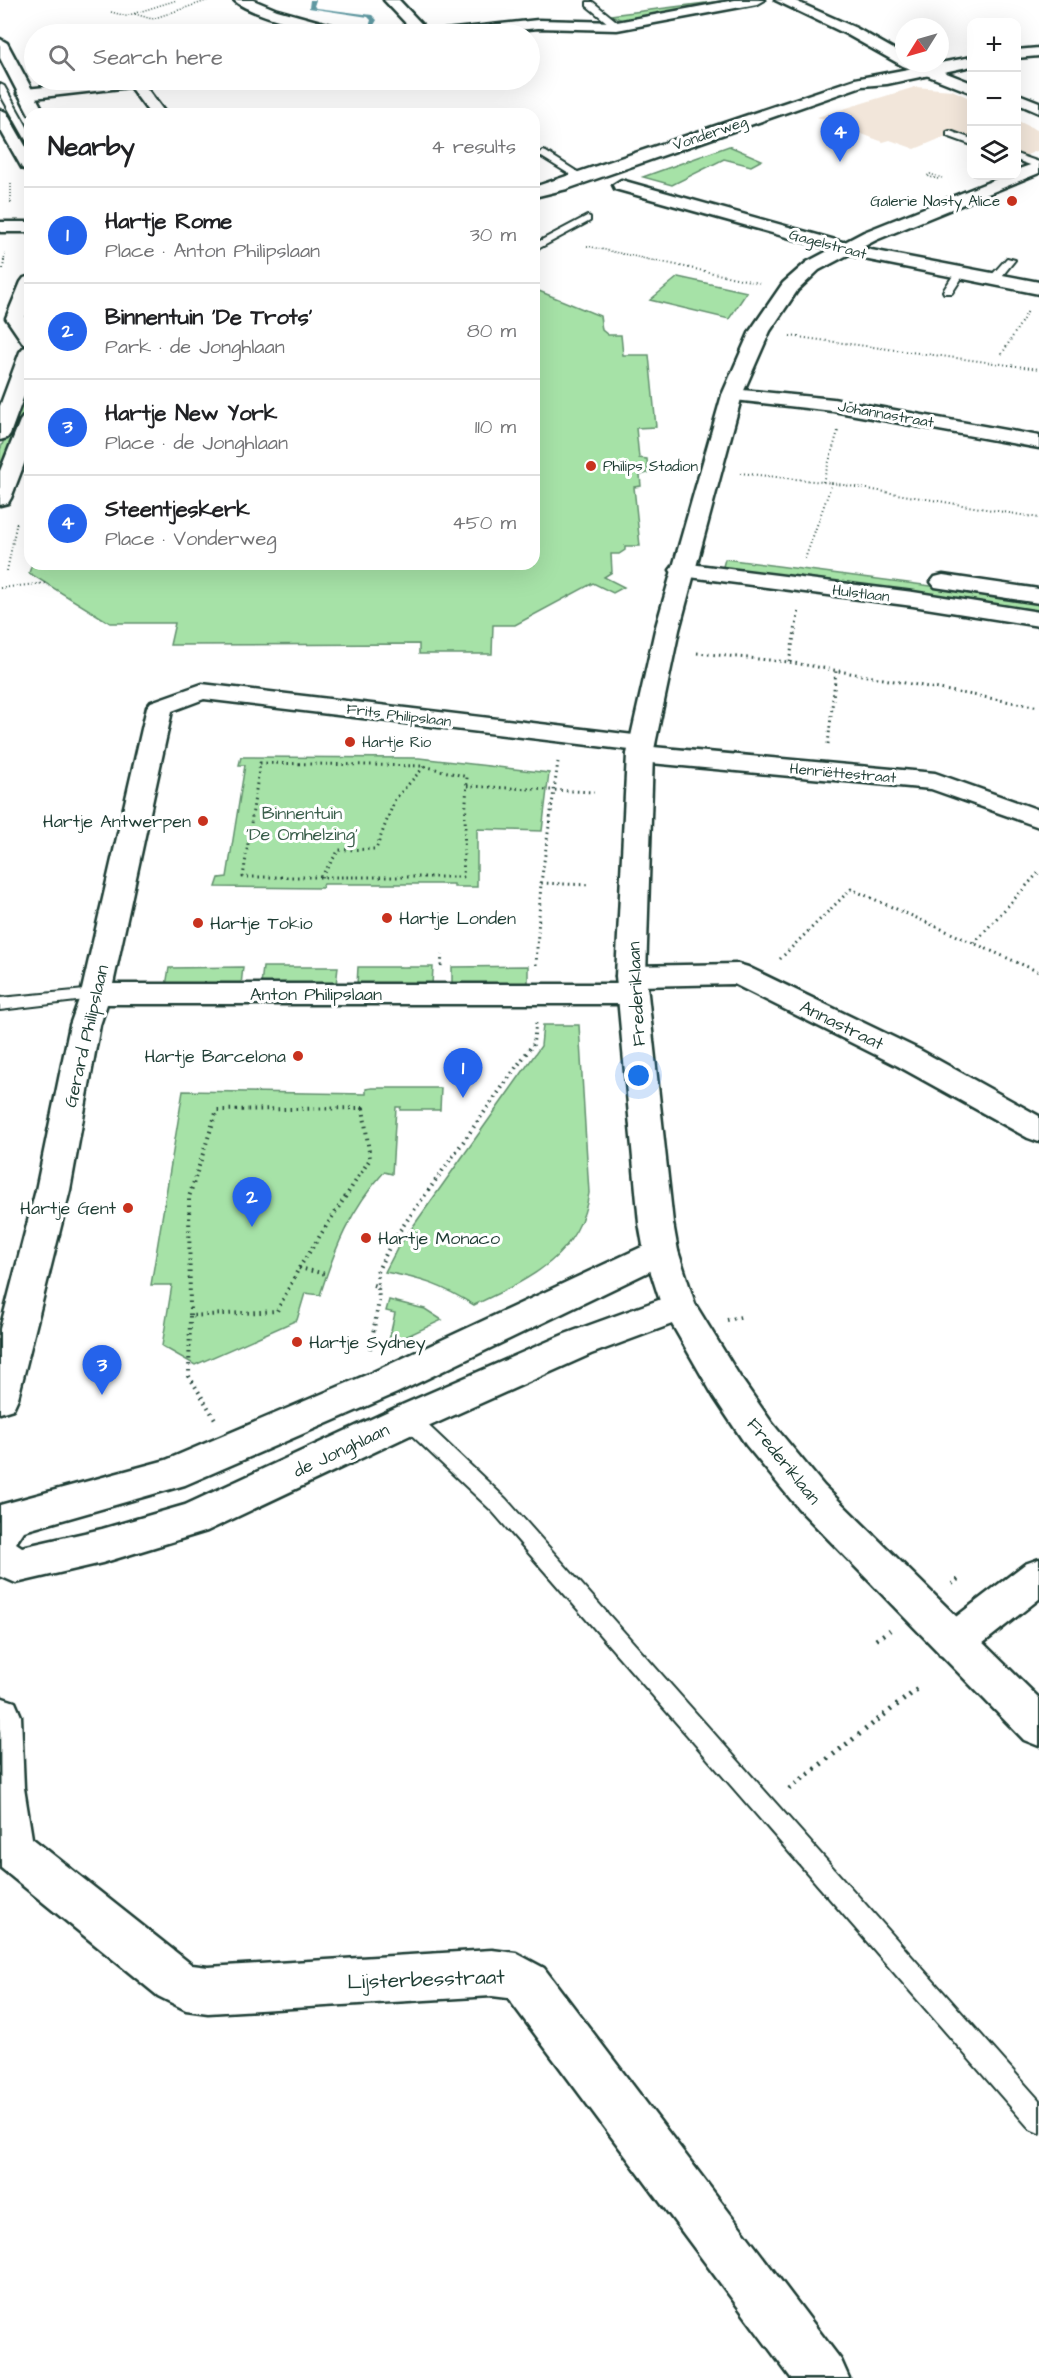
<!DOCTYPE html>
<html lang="en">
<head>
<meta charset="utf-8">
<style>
  :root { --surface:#fff; --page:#f2f2f2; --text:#202124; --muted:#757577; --line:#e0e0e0; --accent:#2563eb }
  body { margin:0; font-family:"Architects Daughter",sans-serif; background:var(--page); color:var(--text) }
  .controls { position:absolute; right:18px; top:18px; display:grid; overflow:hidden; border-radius:12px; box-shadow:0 6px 24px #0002 }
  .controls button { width:54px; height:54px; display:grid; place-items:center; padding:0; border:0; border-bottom:2px solid var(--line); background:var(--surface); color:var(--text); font:30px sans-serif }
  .compass { position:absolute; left:895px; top:18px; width:54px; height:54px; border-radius:50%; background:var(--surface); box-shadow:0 6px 24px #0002; rotate:233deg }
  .you { position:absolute; left:639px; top:1076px; width:21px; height:21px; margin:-15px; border:4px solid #fff; border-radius:50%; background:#1a73e8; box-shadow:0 0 0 9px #1a73e833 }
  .badge { display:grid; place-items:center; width:39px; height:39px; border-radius:50%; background:var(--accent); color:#fff; font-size:20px; font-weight:700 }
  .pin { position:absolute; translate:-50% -50px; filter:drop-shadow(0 2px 3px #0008) }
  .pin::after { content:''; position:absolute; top:32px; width:21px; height:18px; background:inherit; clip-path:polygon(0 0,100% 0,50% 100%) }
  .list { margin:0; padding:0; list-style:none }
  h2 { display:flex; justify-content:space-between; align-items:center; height:78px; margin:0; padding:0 24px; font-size:26px }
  h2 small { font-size:20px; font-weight:400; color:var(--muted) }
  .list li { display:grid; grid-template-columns:39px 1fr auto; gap:18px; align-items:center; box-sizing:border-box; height:96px; padding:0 24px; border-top:2px solid var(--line) }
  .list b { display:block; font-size:22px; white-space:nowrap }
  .list p { margin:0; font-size:20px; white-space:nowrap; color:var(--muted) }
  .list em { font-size:20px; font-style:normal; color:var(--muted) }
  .icon { flex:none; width:33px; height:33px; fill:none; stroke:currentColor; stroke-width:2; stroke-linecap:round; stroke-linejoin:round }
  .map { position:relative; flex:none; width:1039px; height:2378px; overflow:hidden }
  .search { position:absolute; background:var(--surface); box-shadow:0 6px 24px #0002; left:24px; top:24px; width:516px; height:66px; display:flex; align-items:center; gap:15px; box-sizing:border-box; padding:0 21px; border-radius:33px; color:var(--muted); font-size:22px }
  .panel { position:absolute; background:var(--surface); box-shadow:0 6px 24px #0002; left:24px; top:108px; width:516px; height:462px; border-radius:18px }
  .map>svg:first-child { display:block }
</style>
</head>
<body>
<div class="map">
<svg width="1039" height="2378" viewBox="0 0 1039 2378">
  <rect width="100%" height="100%" fill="#fff"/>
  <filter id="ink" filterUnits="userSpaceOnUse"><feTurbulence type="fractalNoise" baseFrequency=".0167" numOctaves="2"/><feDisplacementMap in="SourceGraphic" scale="12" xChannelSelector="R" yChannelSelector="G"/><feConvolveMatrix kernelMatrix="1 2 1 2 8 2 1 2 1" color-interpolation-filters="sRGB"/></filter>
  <g filter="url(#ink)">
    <path fill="#f2e6da" d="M915 87 952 90 971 99V146L944 137 915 149 890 140 883 142 817 117Z
      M1016 120 1039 131V150L1017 159Z"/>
    <path fill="#a6e2a7" stroke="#62906e" stroke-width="1.5" d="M729 0H743L624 21 611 15Z
      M729 146 762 160 751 166 724 159 672 185 643 177Z
      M678 277 747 292 729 319 650 300Z
      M534 289 600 316 602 330 608 335H621L623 355H649L656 427 636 428 639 458 647 459 648 473 640 475 641 486 634 487 640 546H625V550L619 554H611L612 572 604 577 624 587 613 593 593 583 515 625H493L492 654H419V644L170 645 175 623H110L29 573 32 564H534Z
      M30 374V397L0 478V450Z
      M725 559 1015 597 1039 602V615L722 570Z
      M241 757 419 758 549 773 542 831 477 829V887H454V884H324L322 888 216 887 219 878 227 877 245 765H239Z
      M528 966V984L452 985V967Z
      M243 967 241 985 166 986 169 968Z
      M263 967H338L336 985H261Z
      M358 967H433L432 985H357Z
      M543 1025H579L589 1193C579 1258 527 1280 474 1305 441 1285 423 1279 385 1272L397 1249 541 1046Z
      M372 1088H441L440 1110H400L401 1107H396L392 1174 384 1172C350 1210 335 1248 320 1295L305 1293 297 1320 195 1365 162 1346 172 1285H151L183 1091 366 1094V1089Z
      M389 1300 425 1309 442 1320 388 1345 395 1313 386 1311Z"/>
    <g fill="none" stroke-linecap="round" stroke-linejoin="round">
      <path fill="#5f98a1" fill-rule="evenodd" d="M310 0H316L314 6 317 8 372 15 377 20 374 25 388 32 383 33 369 27 371 20 368 17 309 8Z"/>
      <defs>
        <path id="service" d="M587 2H593L620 24V28H614L587 6Z
          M0 84 4 86 30 132V143L26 140 0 94Z
          M950 131 972 139V145L947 136V132Z
          M543 151 546 152 587 178 579 180 540 156 539 154Z
          M1016 154 1039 162V168L1016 160Z
          M587 216 590 217V221L534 251V244Z
          M1007 258 1015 260 998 281H990V277Z
          M956 271 965 273 952 293H944L943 291Z
          M96 989 102 990 104 994 102 998 0 1010V998Z
          M408 1411 415 1413 506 1499 1039 2100V2133L1030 2129 492 1511 401 1425 398 1419 401 1413Z"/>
        <path id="minor" d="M234 0H253L277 10 353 31 355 34C333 36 249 16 234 0Z
          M384 0H399L431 34H416Z
          M735 0H764L757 4 617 30 538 28 480 34H438L445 30 538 20 617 22Z
          M117 80H162L160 83 145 86 166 114H150L130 87 25 99 17 94 25 89Z
          M621 180 871 250 1039 282V294L869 260 615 189 613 185Z
          M732 389 833 399 1039 436V448L833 411 725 399 722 395 725 391Z
          M682 563 913 592 1039 612V626L913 606 674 575 670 570 674 565Z
          M943 575 1039 589V603L935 587 931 582 935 577Z
          M202 684 642 736 651 739 655 744 653 747 935 773 1039 810V827L931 789 640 762 631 760 627 754 630 750 204 699 172 711 113 984H624L621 983 616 976 621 969 631 966 738 964 748 967 920 1050 1039 1116V1142L1028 1138 898 1066 734 984 638 986 643 987 647 994 643 1001 632 1004H107L100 1025 70 1190 18 1398 13 1409 0 1413V1329L36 1190 70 1025 81 994 147 707 151 702Z
          M661 1238 673 1242 678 1251 673 1260 397 1393 185 1485 24 1531 16 1543 22 1547 102 1529 185 1505 395 1408 565 1334 667 1297 679 1293 691 1297 696 1307 691 1317 591 1354 421 1430 207 1531 102 1563 16 1583 0 1576V1505L166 1460 371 1373Z
          M1039 1559V1599L968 1655 954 1660 940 1655 934 1642 940 1629 1025 1564Z
          M0 1697 15 1702 21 1716 24 1788 32 1838 192 1965 208 1967 492 1950 516 1953 544 1968 841 2360 849 2378H791L508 1998 492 1996 208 2013 186 2010 158 1996 1 1868Z"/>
        <path id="tertiary" d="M775 0H793L856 28 904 55V63H921L972 83V93L903 66 846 34Z
          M0 39 7 43 45 114H29L0 58Z
          M1016 93 1039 102V113L1016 103Z
          M0 110 6 112 30 154V173L22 168 0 129Z
          M1039 162V173L876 240 819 270 797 291 770 331 742 395 679 630 653 754 646 976 673 1223 678 1251 695 1304 740 1377 772 1423 824 1486 1039 1698V1746L1024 1740 798 1508 746 1445 714 1397 662 1307 644 1251 639 1223 616 976 627 754 655 630 722 395 750 331 783 283 807 262 864 232 1004 176H1016V170Z"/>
        <path id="secondary" d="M1039 48V56L1016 58V50Z
          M972 57V66L887 84 862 86 567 189 534 197V187L855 79Z
          M0 222H30V232H0Z
          M30 276V304L25 318 30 325V345L23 343 6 318 21 282 24 278Z
          M30 346V379L10 434 7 438 0 440V406L20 352 23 348Z
          M30 415V448L11 498 8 503 0 505V471L20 421 23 417Z"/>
      </defs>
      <use href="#service" stroke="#1f3d34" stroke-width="4"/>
      <use href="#minor" stroke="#1f3d34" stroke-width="5"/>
      <use href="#tertiary" stroke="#1f3d34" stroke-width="5"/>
      <use href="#secondary" stroke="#1f3d34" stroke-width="5"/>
      <path stroke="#1f3d34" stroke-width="1.5" stroke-dasharray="1 2" stroke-linecap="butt" d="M111 12 126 16 177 0
        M135 14 152 19 209 0
        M141 30 156 34
        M938 179 927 176 930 174 942 178
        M11 184V204
        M587 246 660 262
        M4 262 5 253"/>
      <path stroke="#1f3d34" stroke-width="2" stroke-dasharray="1 3" stroke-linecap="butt" d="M653 260 759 283
        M3 269 4 260
        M790 336 1039 369
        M1002 354 1028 311
        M740 473 832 483 1039 518
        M823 482 838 431
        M805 559 832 483
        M7 571 17 521
        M0 588 46 583"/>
      <path stroke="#1f3d34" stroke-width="3" stroke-dasharray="1.5 4" stroke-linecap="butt" d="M697 653 789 662 1039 707
        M789 662 799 610
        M828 744 836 671
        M260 763 424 766 467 777 463 877H243Z
        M467 786 594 792
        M321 877 339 850 376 849 395 799 424 767
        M541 883 558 762
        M974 943 1039 872
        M780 959 851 889 1039 972
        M536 965 541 883 590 885
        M441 966 442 955
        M533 1046 536 1023"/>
      <path stroke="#1f3d34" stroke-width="4" stroke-dasharray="1.5 4.5" stroke-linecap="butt" d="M363 1108 370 1159 299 1268 277 1311 190 1316 189 1197 217 1110Z
        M299 1268 326 1274
        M373 1285 379 1287
        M190 1316 189 1376 215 1419
        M727 1320 741 1317
        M370 1349 379 1301 377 1272 393 1240 533 1044
        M952 1584 961 1577"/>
      <path stroke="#1f3d34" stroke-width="5" stroke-dasharray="2 6" stroke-linecap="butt" d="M876 1640 890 1630
        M789 1789 920 1687"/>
      <use href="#service" fill="#fff" fill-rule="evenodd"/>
      <use href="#minor" fill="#fff" fill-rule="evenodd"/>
      <use href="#tertiary" fill="#fff" fill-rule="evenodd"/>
      <use href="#secondary" fill="#fff" fill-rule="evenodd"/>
    </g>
  </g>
  <g fill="#c8321e" stroke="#fff" stroke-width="2">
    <circle cx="1012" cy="201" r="6"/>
    <circle cx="591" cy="466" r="6"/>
    <circle cx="350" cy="742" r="6"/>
    <circle cx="203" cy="821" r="6"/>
    <circle cx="387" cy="918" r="6"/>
    <circle cx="198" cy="923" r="6"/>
    <circle cx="298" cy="1056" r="6"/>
    <circle cx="128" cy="1208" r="6"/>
    <circle cx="366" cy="1238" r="6"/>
    <circle cx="297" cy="1342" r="6"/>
  </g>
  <g text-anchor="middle" stroke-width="6" stroke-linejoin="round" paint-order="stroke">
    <g font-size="15" fill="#1f3d34" stroke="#fff">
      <text transform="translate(710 133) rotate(-19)" y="5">Vonderweg</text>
      <text transform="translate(828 244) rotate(15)" y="5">Gagelstraat</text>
      <text transform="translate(886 414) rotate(10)" y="5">Johannastraat</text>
      <text transform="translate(861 593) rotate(7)" y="5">Hulstlaan</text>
      <text transform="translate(399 715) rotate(7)" y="5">Frits Philipslaan</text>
      <text transform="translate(843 773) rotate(5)" y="5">Henriëttestraat</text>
    </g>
    <g font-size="15" fill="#1f3d34" stroke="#fff" text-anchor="start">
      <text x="1000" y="206" text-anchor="end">Galerie Nasty Alice</text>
      <text x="603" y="471">Philips Stadion</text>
      <text x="362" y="747">Hartje Rio</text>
    </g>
    <g font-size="18" fill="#3a5e4b" stroke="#fff">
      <text x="302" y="819">Binnentuin<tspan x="302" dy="21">'De Omhelzing'</tspan></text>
    </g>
    <g font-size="18" fill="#1f3d34" stroke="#fff" text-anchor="start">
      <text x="191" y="827" text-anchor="end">Hartje Antwerpen</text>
      <text x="399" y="924">Hartje Londen</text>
      <text x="210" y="929">Hartje Tokio</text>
      <text x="286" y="1062" text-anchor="end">Hartje Barcelona</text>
      <text x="116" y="1214" text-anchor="end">Hartje Gent</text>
      <text x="378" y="1244">Hartje Monaco</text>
      <text x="309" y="1348">Hartje Sydney</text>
    </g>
    <g font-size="18" fill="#1f3d34" stroke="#fff">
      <text x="316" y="1000">Anton Philipslaan</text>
      <text transform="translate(636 994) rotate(-93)" y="6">Frederiklaan</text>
      <text transform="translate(842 1025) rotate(26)" y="6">Annastraat</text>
      <text transform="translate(86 1036) rotate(-77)" y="6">Gerard Philipslaan</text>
      <text transform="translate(341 1450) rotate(-25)" y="6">de Jonghlaan</text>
      <text transform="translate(784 1461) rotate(51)" y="6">Frederiklaan</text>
    </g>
    <g font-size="21" fill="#1f3d34" stroke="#fff">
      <text transform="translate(426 1979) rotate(-2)" y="7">Lijsterbesstraat</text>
    </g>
  </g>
</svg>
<div class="controls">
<button>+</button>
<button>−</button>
<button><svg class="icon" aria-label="layers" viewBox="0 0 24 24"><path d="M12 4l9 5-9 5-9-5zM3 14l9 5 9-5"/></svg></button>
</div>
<svg class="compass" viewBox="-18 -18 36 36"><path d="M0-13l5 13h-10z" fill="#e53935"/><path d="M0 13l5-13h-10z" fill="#757577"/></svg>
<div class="you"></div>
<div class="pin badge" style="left:463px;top:1098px">1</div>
<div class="pin badge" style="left:252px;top:1227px">2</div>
<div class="pin badge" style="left:102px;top:1395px">3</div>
<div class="pin badge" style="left:840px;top:162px">4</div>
<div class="search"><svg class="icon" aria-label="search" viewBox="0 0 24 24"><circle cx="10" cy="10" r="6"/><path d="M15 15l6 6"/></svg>Search here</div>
<section class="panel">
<h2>Nearby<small>4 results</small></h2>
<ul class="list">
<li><span class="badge">1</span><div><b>Hartje Rome</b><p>Place · Anton Philipslaan</p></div><em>30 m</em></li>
<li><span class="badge">2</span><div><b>Binnentuin 'De Trots'</b><p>Park · de Jonghlaan</p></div><em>80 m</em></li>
<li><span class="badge">3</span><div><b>Hartje New York</b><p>Place · de Jonghlaan</p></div><em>110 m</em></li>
<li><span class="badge">4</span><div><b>Steentjeskerk</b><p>Place · Vonderweg</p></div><em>450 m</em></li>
</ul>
</section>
</div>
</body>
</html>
